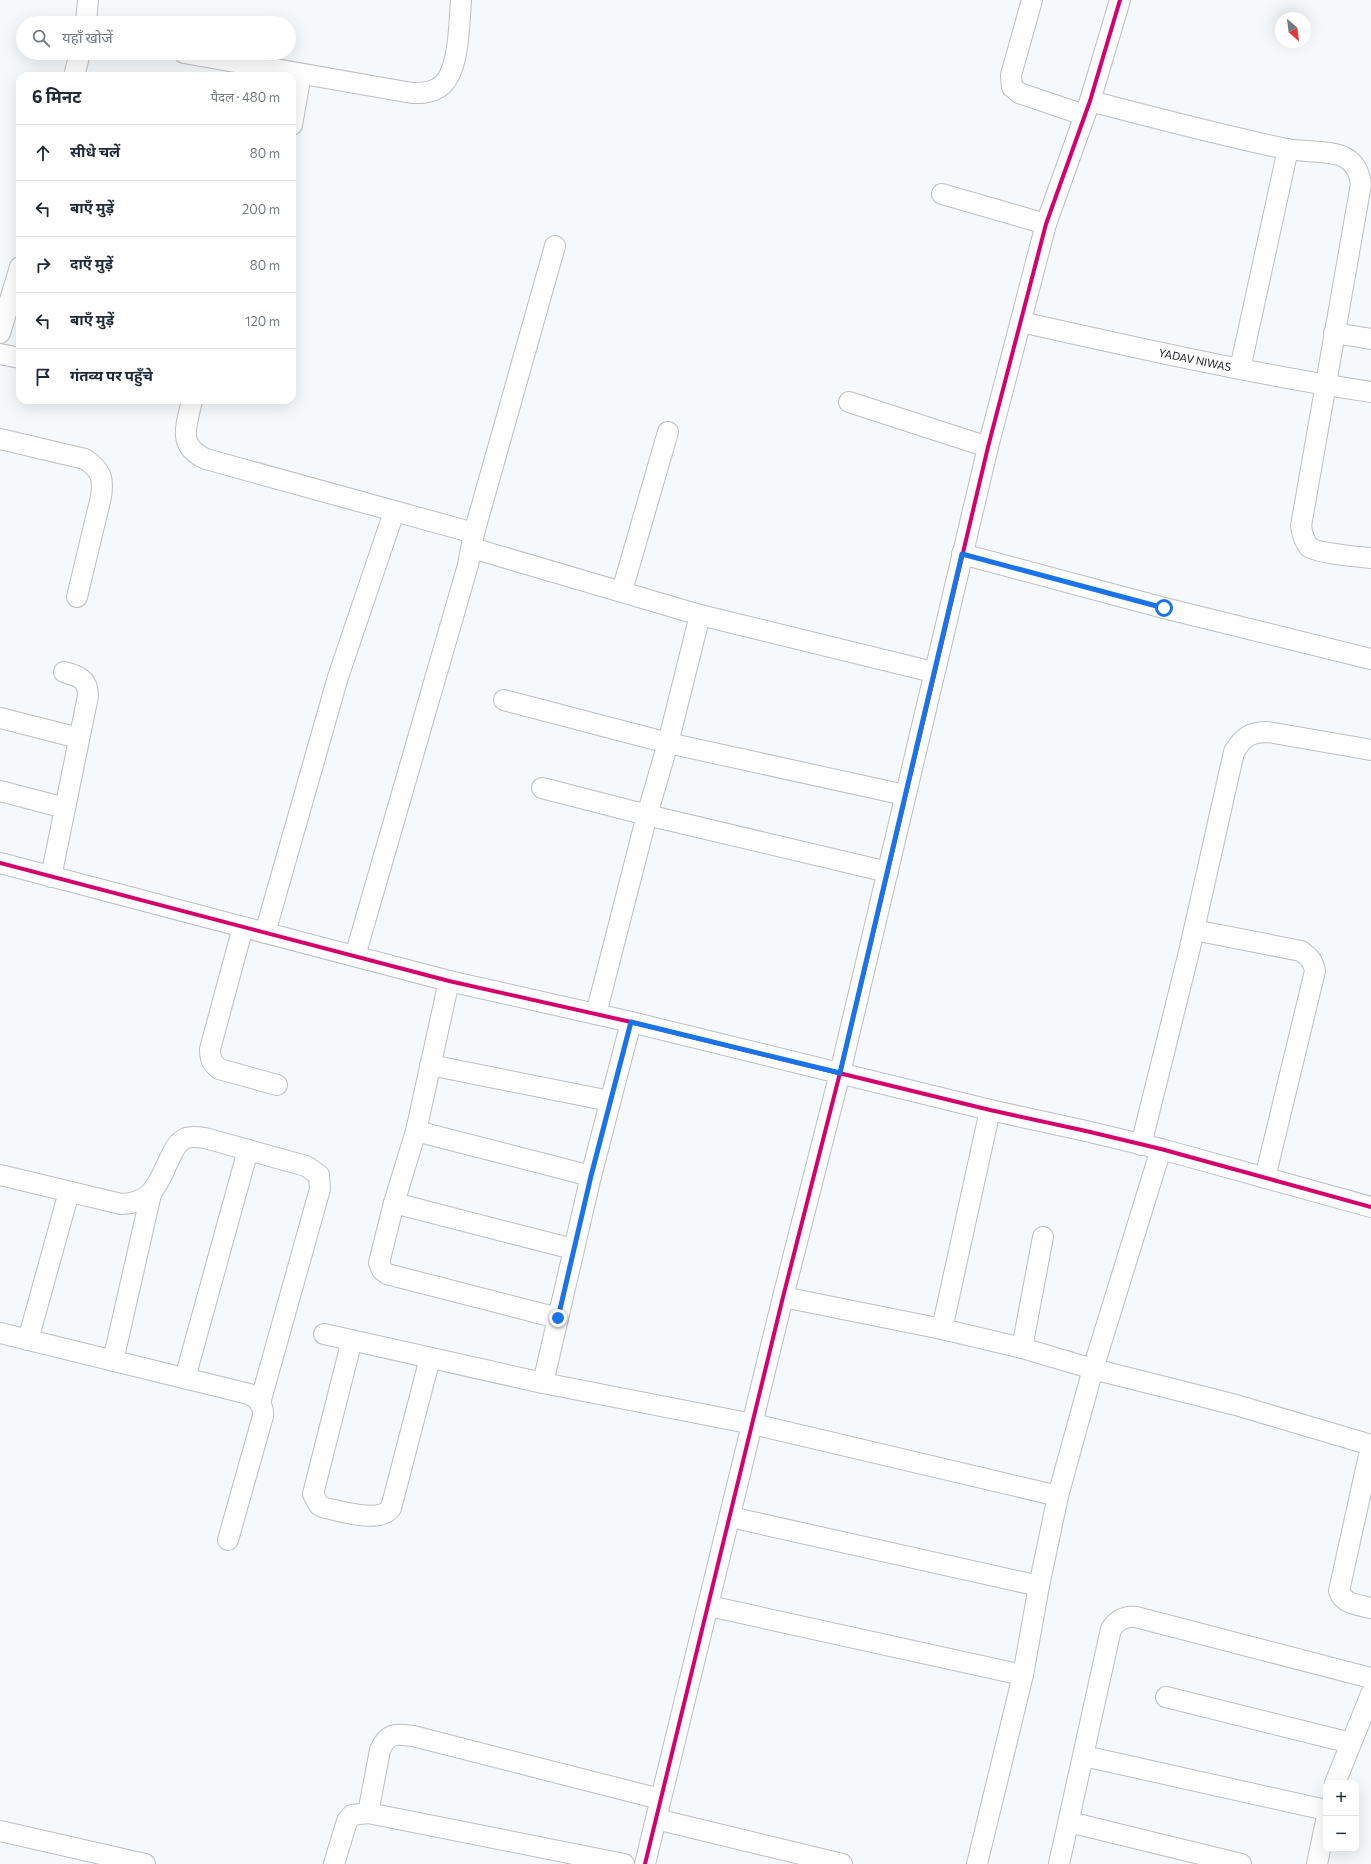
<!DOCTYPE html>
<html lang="hi">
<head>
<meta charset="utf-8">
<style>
  :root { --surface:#fff; --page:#f6f6f7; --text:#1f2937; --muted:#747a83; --line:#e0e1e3 }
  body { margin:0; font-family:Commissioner,"Noto Sans Devanagari",sans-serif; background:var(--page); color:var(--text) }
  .controls { position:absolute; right:12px; bottom:12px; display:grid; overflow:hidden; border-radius:8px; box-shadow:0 4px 16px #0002 }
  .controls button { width:36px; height:36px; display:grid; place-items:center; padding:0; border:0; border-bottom:1px solid var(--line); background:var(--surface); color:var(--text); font:20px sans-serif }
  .compass { position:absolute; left:1275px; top:12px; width:36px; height:36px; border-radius:50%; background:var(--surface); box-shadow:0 4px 16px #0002; rotate:152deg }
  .stop { position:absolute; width:12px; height:12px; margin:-9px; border:3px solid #1a73e8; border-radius:50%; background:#fff }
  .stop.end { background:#1a73e8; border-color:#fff; box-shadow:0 1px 4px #0008 }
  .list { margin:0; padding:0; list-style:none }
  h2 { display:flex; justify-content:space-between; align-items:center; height:52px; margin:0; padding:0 16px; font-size:17px }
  h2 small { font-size:13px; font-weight:400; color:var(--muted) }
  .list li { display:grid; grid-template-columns:26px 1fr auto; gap:12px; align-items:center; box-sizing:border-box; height:56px; padding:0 16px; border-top:1px solid var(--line) }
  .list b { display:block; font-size:15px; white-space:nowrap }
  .list em { font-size:13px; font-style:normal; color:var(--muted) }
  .icon { flex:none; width:22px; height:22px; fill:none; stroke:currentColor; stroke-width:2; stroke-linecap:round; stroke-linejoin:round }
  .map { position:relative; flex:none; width:1371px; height:1864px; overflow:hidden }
  .search { position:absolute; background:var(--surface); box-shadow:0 4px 16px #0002; left:16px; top:16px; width:280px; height:44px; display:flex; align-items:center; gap:10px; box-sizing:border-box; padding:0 14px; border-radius:22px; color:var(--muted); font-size:15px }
  .panel { position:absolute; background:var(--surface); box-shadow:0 4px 16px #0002; left:16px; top:72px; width:280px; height:332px; border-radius:12px }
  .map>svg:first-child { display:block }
</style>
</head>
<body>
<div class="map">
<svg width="1371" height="1864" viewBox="0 0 1371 1864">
  <rect width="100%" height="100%" fill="#f6f9fc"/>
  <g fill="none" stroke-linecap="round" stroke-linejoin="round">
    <defs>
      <g id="street">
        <path d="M1032 0 1011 75 1012 87 1019 93 1084 115"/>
        <path d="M86 23 88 0"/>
        <path d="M184 53 412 93C420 93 429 93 436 89 460 79 459 23 461 0"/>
        <path d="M74 76 80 53"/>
        <path d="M1090 101C1155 118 1220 135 1286 149 1302 152 1334 150 1346 158 1356 164 1359 173 1361 184L1301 526C1302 533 1304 541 1309 547 1316 553 1359 557 1371 558"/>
        <path d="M292 125 301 74"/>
        <path d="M942 194 1046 224"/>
        <path id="s1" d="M1021 322C1137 348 1253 374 1371 392"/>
        <path d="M0 333 20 267"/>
        <path d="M1334 333 1371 339"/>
        <path d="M0 354 20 358"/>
        <path d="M1240 369 1288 149"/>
        <path d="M192 400C187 425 176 446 206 459L474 533"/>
        <path d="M849 402 988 447"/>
        <path d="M0 439 85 459C101 470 104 478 101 497L77 597"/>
        <path d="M472 548 700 615 933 672"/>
        <path d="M962 554 1164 608 1371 659"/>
        <path d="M622 591 668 432"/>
        <path d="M504 700 668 743 905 795"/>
        <path d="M0 718 79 738"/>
        <path d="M542 788 647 815 888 872"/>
        <path d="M0 791 65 808"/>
        <path d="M0 863 449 981 631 1022 990 1110 1086 1131 1161 1149 1371 1207"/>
        <path d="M51 877 88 696C88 679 79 676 64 672"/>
        <path d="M243 927 210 1049C210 1059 212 1063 219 1069L277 1085"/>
        <path d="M1194 930 1301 951C1309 957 1313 960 1315 971L1265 1178"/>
        <path d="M265 933 338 677 394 512"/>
        <path d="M355 956 468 565 474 533 555 246"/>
        <path d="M449 981 416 1131 394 1203 379 1263 382 1270 387 1274 558 1318"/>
        <path d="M596 1014 647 815 668 743 700 615"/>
        <path d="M430 1065 610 1101"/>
        <path d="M416 1131 591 1176"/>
        <path d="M1141 1145 1189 952 1234 752C1243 737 1250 732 1268 732L1371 750"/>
        <path d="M0 1175 121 1204C155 1203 158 1181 172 1154 175 1147 179 1141 186 1138 192 1136 199 1137 205 1138L306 1166 319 1175 320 1189 260 1403"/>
        <path d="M394 1203 573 1249"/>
        <path d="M783 1297 942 1329 1022 1348 1093 1369 1236 1405 1371 1445"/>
        <path d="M942 1329 990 1110"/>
        <path d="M0 1333 249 1394C258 1399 264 1405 263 1416L228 1540"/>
        <path d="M324 1334 543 1383 753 1424 1058 1496"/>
        <path d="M28 1340 69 1192"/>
        <path d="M352 1340 313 1494 319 1505 325 1508C342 1511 380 1524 391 1508L430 1358"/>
        <path d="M1022 1348 1043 1237"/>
        <path d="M113 1361 151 1194"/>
        <path d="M185 1378 248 1150"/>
        <path d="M543 1383 591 1176 631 1022"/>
        <path d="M1371 1446 1339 1591C1343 1604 1359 1605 1371 1608"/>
        <path d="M730 1517 1039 1586"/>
        <path d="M709 1606 1023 1675"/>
        <path d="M1166 1697 1351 1743"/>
        <path d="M1084 1756 1326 1810"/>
        <path d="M1335 1783 1371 1694"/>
        <path d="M368 1813 380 1750C388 1732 395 1734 413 1736L660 1799"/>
        <path d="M656 1819 842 1864"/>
        <path d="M1069 1822 1241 1864"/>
        <path d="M0 1831 145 1864"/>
        <path d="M334 1864 347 1821 352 1815 368 1813 624 1864"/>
        <path d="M645 1864 783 1297 840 1073 988 447 1046 224 1090 101 1120 0"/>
        <path d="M977 1864 1023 1675 1039 1586 1058 1496 1093 1369 1161 1149"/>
        <path d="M1059 1864 1111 1629C1117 1620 1125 1616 1136 1617L1371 1678"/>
        <path d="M1317 1864 1326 1821"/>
      </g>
    </defs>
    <use href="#street" stroke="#bdbfc2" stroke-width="22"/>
    <use href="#street" stroke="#fefeff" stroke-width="20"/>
    <defs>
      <path id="cycleway" d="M0 863 449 981 631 1022 990 1110 1086 1131 1161 1149 1371 1207
        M645 1864 783 1297 840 1073 988 447 1046 224 1090 101 1120 0"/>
    </defs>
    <use href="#cycleway" stroke="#fff" stroke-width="6"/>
    <use href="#cycleway" stroke="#d6006c" stroke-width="4"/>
  </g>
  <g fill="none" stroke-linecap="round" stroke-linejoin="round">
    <path stroke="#1a73e8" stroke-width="5" d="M558 1318 591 1176 631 1022 840 1073 962 554 1164 608"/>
  </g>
  <g text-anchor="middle" stroke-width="3" stroke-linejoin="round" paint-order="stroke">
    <g font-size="11" fill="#212326" stroke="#fff">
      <text dy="4" stroke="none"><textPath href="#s1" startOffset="178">YADAV NIWAS</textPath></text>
    </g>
  </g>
</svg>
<div class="controls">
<button>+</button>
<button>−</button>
</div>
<svg class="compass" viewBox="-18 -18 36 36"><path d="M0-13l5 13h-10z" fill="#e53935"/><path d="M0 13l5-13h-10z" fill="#747a83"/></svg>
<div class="stop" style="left:1164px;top:608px"></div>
<div class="stop end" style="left:558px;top:1318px"></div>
<div class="search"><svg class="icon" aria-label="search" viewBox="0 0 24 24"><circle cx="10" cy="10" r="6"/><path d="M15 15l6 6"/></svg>यहाँ खोजें</div>
<section class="panel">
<h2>6 मिनट<small>पैदल · 480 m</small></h2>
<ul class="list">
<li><svg class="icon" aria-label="ahead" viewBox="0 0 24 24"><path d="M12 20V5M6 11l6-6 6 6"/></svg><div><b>सीधे चलें</b></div><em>80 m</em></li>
<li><svg class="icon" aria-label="left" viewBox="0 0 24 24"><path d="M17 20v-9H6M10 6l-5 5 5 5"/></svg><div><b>बाएँ मुड़ें</b></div><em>200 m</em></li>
<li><svg class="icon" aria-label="right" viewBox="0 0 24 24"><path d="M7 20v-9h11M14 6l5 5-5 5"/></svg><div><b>दाएँ मुड़ें</b></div><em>80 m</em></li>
<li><svg class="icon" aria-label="left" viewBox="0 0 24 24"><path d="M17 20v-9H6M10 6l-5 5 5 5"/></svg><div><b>बाएँ मुड़ें</b></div><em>120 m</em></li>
<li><svg class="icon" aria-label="arrive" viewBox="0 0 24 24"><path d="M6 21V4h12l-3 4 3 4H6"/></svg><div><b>गंतव्य पर पहुँचे</b></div></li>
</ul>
</section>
</div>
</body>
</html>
